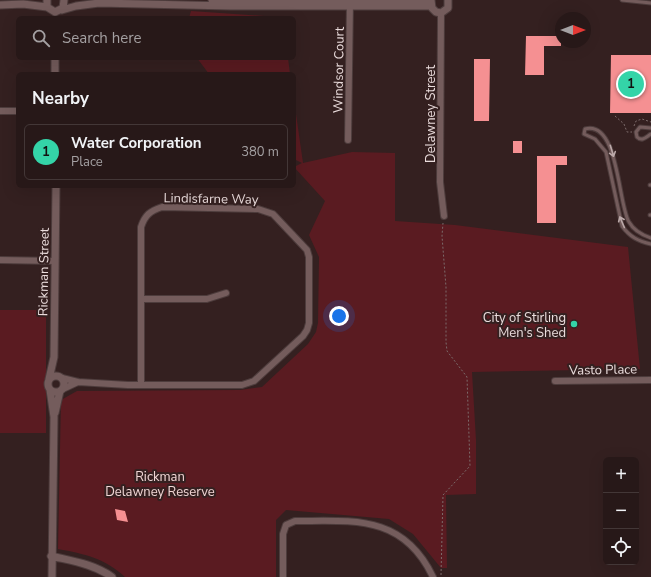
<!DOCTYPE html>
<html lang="en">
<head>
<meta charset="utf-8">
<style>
  :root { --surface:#271818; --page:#332525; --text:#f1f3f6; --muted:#a4a0a2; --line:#433737; --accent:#34d4a8 }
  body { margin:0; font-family:"Nunito Sans",sans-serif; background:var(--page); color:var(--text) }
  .controls { position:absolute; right:12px; bottom:12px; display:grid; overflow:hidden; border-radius:6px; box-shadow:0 4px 16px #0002 }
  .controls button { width:36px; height:36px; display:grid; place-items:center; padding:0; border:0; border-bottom:1px solid var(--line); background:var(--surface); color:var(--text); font:20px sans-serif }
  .compass { position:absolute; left:555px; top:12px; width:36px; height:36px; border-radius:50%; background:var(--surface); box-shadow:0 4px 16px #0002; rotate:90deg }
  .you { position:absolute; left:339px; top:316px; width:14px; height:14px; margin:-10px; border:3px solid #fff; border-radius:50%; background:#1a73e8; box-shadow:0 0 0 6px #1a73e833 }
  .badge { display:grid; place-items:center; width:26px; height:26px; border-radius:50%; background:var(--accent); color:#111; font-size:13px; font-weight:700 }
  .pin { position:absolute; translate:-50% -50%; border:2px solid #fff; box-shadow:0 1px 4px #0006 }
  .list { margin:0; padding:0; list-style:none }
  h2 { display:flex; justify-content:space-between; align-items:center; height:52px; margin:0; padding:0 16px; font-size:17px }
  h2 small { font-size:13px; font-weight:400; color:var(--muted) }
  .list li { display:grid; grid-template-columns:26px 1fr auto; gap:12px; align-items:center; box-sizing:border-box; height:56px; margin:0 8px 8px; padding:0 8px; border:1px solid var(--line); border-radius:6px }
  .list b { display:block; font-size:15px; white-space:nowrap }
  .list p { margin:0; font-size:13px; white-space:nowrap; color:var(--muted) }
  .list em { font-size:13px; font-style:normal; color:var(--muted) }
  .icon { flex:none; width:22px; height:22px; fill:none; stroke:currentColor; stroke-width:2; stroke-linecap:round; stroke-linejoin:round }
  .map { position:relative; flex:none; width:651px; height:577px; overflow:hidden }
  .search { position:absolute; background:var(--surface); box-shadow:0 4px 16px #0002; left:16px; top:16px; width:280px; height:44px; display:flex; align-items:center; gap:10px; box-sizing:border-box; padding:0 14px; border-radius:6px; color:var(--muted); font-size:15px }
  .panel { position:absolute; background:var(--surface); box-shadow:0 4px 16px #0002; left:16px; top:72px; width:280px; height:116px; border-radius:6px }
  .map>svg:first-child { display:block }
</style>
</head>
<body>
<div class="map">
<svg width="651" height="577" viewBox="0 0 651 577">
  <rect width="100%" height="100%" fill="#342020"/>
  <path fill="#5a1b21" d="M191 11 292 18H189Z
    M197 58H288L290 74H209Z
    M294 100 303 163 352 152 395 153V221L455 225 628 247 640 369 472 372 476 440V494L446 495 447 568H441L413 534 389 519 286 510 276 520V577H125C104 558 85 554 58 549L61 400 77 391 240 390 262 387 308 344 316 332 318 323 319 257 309 235 325 201 294 167 302 163 294 159Z
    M0 310H46V433H0Z"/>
  <path fill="#f59092" d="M526 36H561V46H544V75H525Z
    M611 55H651V113H610Z
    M474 59H490L489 121H474Z
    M513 141H522V153H513Z
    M537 156H567V165H556V223H537Z
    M115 509 125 511 128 522 117 520Z"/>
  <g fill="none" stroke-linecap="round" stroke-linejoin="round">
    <defs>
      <path id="service" d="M622 0 651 3
        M651 128 640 127 636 132 637 137C642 142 646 137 651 134
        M650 185H651
        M650 215H651
        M651 238C642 235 634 231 629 222 618 205 619 120 585 129L584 134 595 139 606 152 622 226C630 237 638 241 651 244"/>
      <path id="minor" d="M441 13 440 182 444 216
        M0 111H18
        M348 140 350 1
        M0 260 55 261
        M141 299H207L226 293
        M62 378 78 382 128 385H242L254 381 303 336 307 330 309 323V257L307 250 273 214 258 209 162 207C150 211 145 215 141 227V385
        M555 381 651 380
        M63 389 78 382
        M283 577V534L286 525 295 521C353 521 403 514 433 577"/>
      <path id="tertiary" d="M47 0V7L55 12 63 8 64 0
        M212 0H426
        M431 0 432 8 436 12 441 13 448 8V0
        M0 5 23 4 47 7
        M62 10 76 6 99 3 230 6H431
        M55 58V74
        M48 384a8 8 0 1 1 16 0a8 8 0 1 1-16 0Z
        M49 379 54 357 56 186
        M50 390 54 417 52 577
        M55 413 60 391
        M51 556C72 561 94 564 112 577"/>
    </defs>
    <use href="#service" stroke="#4d3c3c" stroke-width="5"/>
    <use href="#minor" stroke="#4d3c3c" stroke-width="8"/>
    <use href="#tertiary" stroke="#4d3c3c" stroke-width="9"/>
    <path stroke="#7c6b6b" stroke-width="1" stroke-dasharray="2 2" stroke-linecap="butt" d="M615 116 624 124 627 132H632
      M634 126 636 121 642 119 651 122
      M441 575 443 495 470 466 467 377 447 351 446 342V287L442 236 443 223"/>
    <use href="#service" stroke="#745c5c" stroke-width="3"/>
    <use href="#minor" stroke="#745c5c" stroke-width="6"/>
    <use href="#tertiary" stroke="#745c5c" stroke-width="7"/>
  </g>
  <defs><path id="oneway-shaft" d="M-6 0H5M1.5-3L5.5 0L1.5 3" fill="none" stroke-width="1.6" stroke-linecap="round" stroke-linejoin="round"/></defs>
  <g stroke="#bba9a9">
    <use href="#oneway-shaft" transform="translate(612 151) rotate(73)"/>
    <use href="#oneway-shaft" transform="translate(622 222) rotate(-113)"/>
  </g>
  <circle fill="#34d4a8" stroke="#342020" stroke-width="1.5" cx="574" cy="324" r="4"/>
  <g text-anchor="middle" stroke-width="4" stroke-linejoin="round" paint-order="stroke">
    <g font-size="13" fill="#eadcdc" stroke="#342020">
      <text transform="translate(338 70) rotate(-89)" y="5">Windsor Court</text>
      <text transform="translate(430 114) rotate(-90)" y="5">Delawney Street</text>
      <text transform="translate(211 198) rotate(1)" y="5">Lindisfarne Way</text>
      <text transform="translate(43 272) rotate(-89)" y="5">Rickman Street</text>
      <text transform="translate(603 369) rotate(-1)" y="5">Vasto Place</text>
    </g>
    <g font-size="13" fill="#eadcdc" stroke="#342020" text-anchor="end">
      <text x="566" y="322">City of Stirling<tspan x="566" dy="15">Men's Shed</tspan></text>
    </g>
    <g font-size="13" fill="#f1d6d5" stroke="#342020">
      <text x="160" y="481">Rickman<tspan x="160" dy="15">Delawney Reserve</tspan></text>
    </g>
  </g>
</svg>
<div class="controls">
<button>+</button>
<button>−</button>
<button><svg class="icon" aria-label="locate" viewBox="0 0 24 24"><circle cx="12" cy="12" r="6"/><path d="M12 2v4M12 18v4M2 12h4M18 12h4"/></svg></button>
</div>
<svg class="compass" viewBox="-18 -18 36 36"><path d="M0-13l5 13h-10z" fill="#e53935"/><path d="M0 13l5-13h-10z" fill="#a4a0a2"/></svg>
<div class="you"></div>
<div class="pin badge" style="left:631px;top:84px">1</div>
<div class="search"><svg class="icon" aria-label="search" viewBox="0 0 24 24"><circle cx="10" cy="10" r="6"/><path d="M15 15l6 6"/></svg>Search here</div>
<section class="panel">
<h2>Nearby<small></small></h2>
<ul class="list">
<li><span class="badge">1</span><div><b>Water Corporation</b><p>Place</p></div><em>380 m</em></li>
</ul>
</section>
</div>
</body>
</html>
